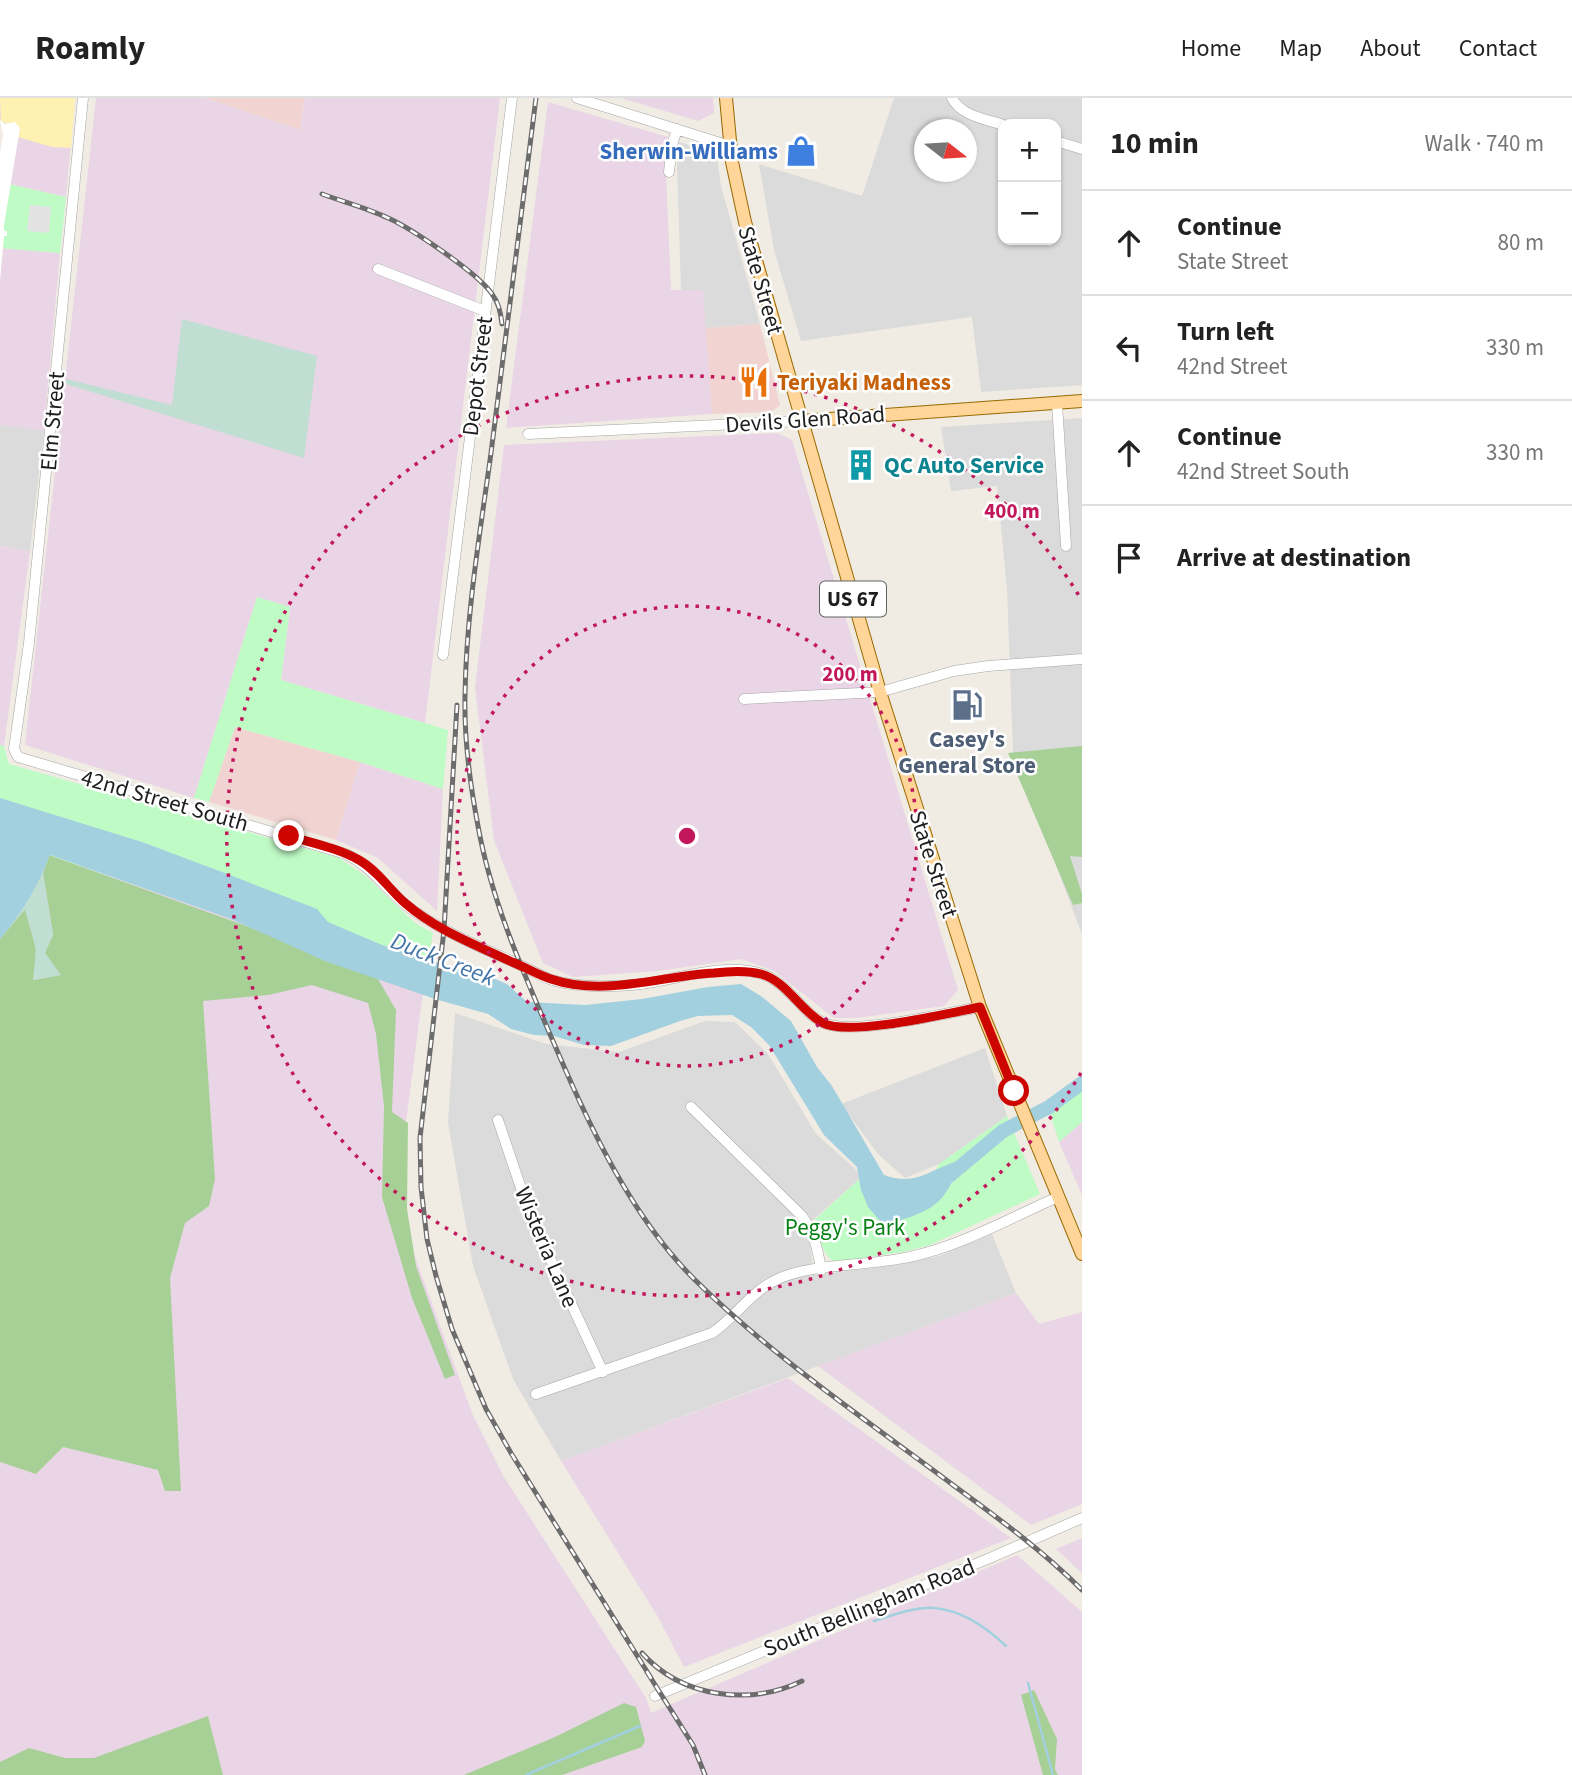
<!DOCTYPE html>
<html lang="en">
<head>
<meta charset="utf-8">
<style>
  :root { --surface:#fff; --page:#f2f2f2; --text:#222; --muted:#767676; --line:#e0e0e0 }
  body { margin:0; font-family:"Source Sans 3",sans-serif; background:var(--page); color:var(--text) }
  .controls { position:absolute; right:21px; top:21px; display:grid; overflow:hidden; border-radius:14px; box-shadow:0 2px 5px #0004 }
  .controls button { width:63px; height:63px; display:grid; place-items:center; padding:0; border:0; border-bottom:2px solid var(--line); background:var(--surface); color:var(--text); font:35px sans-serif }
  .compass { position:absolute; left:914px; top:21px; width:63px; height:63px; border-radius:50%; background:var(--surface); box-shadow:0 2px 5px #0004; rotate:107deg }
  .stop { position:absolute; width:21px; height:21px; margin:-16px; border:5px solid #cc0500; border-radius:50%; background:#fff }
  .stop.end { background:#cc0500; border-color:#fff; box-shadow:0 2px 7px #0008 }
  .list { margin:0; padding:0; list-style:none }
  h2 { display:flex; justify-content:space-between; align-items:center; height:91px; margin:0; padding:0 28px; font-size:30px }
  h2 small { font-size:23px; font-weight:400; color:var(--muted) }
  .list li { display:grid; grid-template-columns:46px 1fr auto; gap:21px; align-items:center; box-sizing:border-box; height:105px; padding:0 28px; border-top:2px solid var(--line) }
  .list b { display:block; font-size:26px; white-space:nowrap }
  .list p { margin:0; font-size:23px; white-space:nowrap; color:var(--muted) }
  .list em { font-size:23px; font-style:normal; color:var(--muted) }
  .icon { flex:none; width:38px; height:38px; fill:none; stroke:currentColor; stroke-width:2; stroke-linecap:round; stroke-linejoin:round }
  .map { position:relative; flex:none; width:1082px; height:1677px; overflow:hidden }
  header { display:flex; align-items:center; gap:42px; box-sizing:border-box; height:98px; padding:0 35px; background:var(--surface); border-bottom:2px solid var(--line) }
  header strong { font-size:33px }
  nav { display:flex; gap:38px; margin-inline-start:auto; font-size:24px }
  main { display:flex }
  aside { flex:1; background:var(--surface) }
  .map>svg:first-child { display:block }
</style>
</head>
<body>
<header>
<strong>Roamly</strong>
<nav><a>Home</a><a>Map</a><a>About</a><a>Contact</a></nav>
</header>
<main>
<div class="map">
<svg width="1082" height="1677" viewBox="0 0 1082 1677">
  <rect width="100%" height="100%" fill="#f0ece4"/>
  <path fill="#dcdbdb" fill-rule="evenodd" d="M894 0H1082V287L981 294 972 219 801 243 774 152 759 66 862 98ZM1003 26H1056V142H1003ZM925 32H967V74H925Z
    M679 44 710 53 717 59 721 88 760 226 705 230 702 193H681L677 65Z
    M1082 320V836L1013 654 1007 491 997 388 951 393 941 329Z
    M0 327 44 332 30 453 0 448Z
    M455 915 546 946 619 954 705 923 735 924 768 956 816 1036 863 1078 805 1129 810 1147 814 1177 897 1167 939 1158 992 1136 1016 1195 561 1363 513 1281 473 1168 448 1025Z
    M985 950 1007 1018 939 1066 905 1080 878 1056 841 1006Z"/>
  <path fill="#f1d4d2" d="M205 0H305L300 32Z
    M760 226 780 307 772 314 712 316 705 230Z
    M235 629 360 664 336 742 209 704Z"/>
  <path fill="#e9d5e5" d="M0 0H75L66 99 0 84 6 30 0 22Z
    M96 0H205L300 32 305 0H500L425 625 281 582 290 510 257 499 194 700 25 647Z
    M621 0H713L714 15 698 23Z
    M548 4 668 39 665 53 671 192H703L712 316 506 330Z
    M0 150 60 155 44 332 0 327Z
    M777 335 792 342 958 892 944 908 857 920H834L774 873 742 861 658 873 573 879 543 865 494 742 475 590 504 347Z
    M0 448 30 453 4 648 0 647Z
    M360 664 443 691 437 813 378 760 336 742Z
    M49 757 424 887 403 1047 409 1142 472 1315 504 1379 646 1600 651 1615 1017 1457 1082 1514V1677H0V841L25 811Z
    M1082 1024V1097L1059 1044Z
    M1016 1195 1039 1226 1082 1214V1406L1031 1427 818 1268Z
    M788 1280 1011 1440 684 1569 658 1519 561 1363Z
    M1082 1440V1475L1056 1451Z"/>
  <path fill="#a7d097" d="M1082 648V759L1070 758 1082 796V805L1073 807 1008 655Z
    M49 757 374 874 396 912 392 1014 408 1025 407 1111 416 1168 455 1277 445 1281 412 1200 382 1099 384 1008 376 936 368 905 312 887 268 897 203 903 215 1081 209 1108 185 1125 170 1180 181 1393H165L158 1372 63 1349 36 1376 0 1364V841L25 811 36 851 34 882 60 877 45 855 53 836 43 775Z
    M1034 1592 1057 1641 1055 1671 1058 1677H1043L1021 1597Z
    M624 1605 636 1609 645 1643 642 1649 562 1677H464L555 1639Z
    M208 1618 223 1677H0V1664L29 1650 65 1660H94Z"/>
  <path fill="#c0ded1" d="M182 221 317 258 304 360 66 286V281L172 307Z
    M49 757 43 775 53 837 45 855 61 877 33 882 36 851 25 811 0 841Z"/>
  <path fill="#fff1b2" d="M0 0H75L71 50 52 49 18 39 20 33 12 24 8 26 1 23Z"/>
  <path fill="#bffbc5" d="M0 84 66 99 60 155 0 150Z
    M257 499 290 509 281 582 448 632 443 691 360 664 235 629 209 704 194 700Z
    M0 647 4 648 9 666 339 760 366 778 415 825 433 835 424 887 49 757 66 722 0 700Z
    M1082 981V1024L1059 1044 1046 1002Z
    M1007 1018 1040 1096 930 1147 903 1154 834 1164C821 1155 820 1137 813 1123L863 1078 922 1099 939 1066Z"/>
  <path fill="#e2e2e2" d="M30 107 51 109 49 135 27 133Z"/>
  <path fill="#a3d0df" d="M0 700 142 744 230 777 317 811 328 824 382 847 464 873 488 878 507 886 527 904 585 907 642 901 708 889 741 886 761 898 791 923 817 969 832 988 884 1077C916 1089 930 1071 958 1063L961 1067C946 1095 944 1106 913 1118 901 1122 893 1125 880 1123L868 1109 861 1092 857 1069 824 1037 769 947 751 929 732 917 698 918 680 923 611 948 584 947 554 938 534 937 511 931 488 916 435 901 325 863 231 821 50 757C36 791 24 812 0 841Z"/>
  <path fill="#fff" d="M0 22 5 26 15 24 20 30 4 127V133H7V138H4L0 183V56L3 37Z"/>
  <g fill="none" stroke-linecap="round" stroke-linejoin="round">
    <path stroke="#a3d0df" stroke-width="2.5" d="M874 1523C890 1518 917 1508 934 1510 961 1512 987 1530 1006 1548
      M1028 1585 1053 1677
      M526 1677 640 1628"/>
    <path stroke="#a3d0df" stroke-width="14" d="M949 1078 1003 1033 1049 1009 1082 985"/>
    <defs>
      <path id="minor" d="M83 0 29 545 14 651 18 659 346 756C371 768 385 790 406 807 440 833 480 849 518 866 529 871 540 878 552 882 579 890 613 889 641 886 680 881 723 864 762 876 788 884 800 914 824 925 850 938 948 915 980 909
        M577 0 730 48
        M952 0C961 18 986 21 1003 27
        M1056 43 1082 51
        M669 74 672 47 677 31
        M378 171 485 213
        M1057 305 1066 448
        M528 336 801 323
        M443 557 512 0
        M744 601 880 594 954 573 988 568 1082 561
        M691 1009 802 1118C814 1134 818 1152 821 1172
        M498 1022 530 1117 603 1274
        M536 1296 712 1235C736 1219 751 1193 778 1181 812 1165 871 1168 909 1159 961 1148 1010 1120 1058 1099
        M655 1598 990 1460 1082 1420"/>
      <path id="major" d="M726 0 732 64 745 124 880 594 980 909 1082 1156
        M801 323 1082 303"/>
    </defs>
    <use href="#minor" stroke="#a5a5a5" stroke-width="11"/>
    <use href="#major" stroke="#986900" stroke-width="14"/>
    <use href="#minor" stroke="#fff" stroke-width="10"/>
    <use href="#major" stroke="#ffd599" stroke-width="12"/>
    <defs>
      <path id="rail" d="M536 0C521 118 506 237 491 355 480 435 466 517 465 598 464 641 470 686 478 728 492 806 525 878 556 950 590 1030 632 1119 694 1181 773 1259 865 1321 953 1387 998 1420 1043 1453 1082 1492
        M322 96C344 104 367 110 388 120 411 130 479 176 492 196 499 205 501 216 502 226
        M457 607 444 832 420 1040 421 1089 427 1141 436 1178 452 1231 486 1311 511 1355 651 1580
        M642 1555C682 1600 750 1608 802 1583
        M647 1574 693 1647 705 1677"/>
    </defs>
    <use href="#rail" stroke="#6c6c6c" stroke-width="5"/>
    <use href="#rail" stroke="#fff" stroke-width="2.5" stroke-dasharray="8" stroke-linecap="butt"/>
  </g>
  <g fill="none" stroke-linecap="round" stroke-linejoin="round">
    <path stroke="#cc0500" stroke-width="9" d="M289 738C312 745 338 750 359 762 377 772 390 792 405 805 436 832 476 847 512 864 525 869 538 877 551 881 604 899 660 878 714 875 730 873 746 872 761 876 787 883 800 913 823 925 849 939 949 915 980 909L1014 993"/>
  </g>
  <g fill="none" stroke="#c2185b" stroke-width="3.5" stroke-dasharray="3.5 7">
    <circle cx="687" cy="738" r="230"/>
    <path d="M1081 975A460 460 0 1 1 1081 501"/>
  </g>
  <defs>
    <symbol id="shop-bare" viewBox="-9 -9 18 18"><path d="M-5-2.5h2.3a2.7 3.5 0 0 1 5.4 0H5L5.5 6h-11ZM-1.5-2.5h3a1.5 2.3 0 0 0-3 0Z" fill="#3f7fe0" stroke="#fff" stroke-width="2.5" paint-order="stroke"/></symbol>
    <symbol id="restaurant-bare" viewBox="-9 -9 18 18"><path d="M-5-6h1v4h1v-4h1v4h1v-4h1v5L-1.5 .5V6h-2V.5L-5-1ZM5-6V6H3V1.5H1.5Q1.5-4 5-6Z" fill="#e8710a" stroke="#fff" stroke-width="2.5" paint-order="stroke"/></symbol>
    <symbol id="building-bare" viewBox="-9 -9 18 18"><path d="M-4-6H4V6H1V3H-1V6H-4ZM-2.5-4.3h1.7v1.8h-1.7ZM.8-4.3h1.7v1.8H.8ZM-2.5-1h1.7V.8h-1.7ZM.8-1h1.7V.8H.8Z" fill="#0f9aa8" stroke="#fff" stroke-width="2.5" paint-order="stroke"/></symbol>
    <symbol id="fuel-bare" viewBox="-9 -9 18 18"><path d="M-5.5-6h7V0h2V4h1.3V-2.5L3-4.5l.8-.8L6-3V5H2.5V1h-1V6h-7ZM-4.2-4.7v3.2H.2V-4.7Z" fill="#5c6f8a" stroke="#fff" stroke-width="2.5" paint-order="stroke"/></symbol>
  </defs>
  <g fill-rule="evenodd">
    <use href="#shop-bare" x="779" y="31" width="44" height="44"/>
    <use href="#restaurant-bare" x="732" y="262" width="44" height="44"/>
    <use href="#building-bare" x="839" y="345" width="44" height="44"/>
    <use href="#fuel-bare" x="945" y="585" width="44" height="44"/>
  </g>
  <g text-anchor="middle" stroke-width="5" stroke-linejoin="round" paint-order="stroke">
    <rect fill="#fff" stroke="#626262" stroke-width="2" x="820" y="483.5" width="66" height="35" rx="5"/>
    <g font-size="21" font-weight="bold" fill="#1e1e1e">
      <text x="853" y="508">US 67</text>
    </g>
    <g font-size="23" font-weight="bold" fill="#366cbe" stroke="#fff" text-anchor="end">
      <text x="778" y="61">Sherwin-Williams</text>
    </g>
    <g font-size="23" fill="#1e1e1e" stroke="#fff">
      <text transform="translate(761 182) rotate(74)" y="8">State Street</text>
      <text transform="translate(477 278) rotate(-83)" y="8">Depot Street</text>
      <text transform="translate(805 321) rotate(-4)" y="8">Devils Glen Road</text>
      <text transform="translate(52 323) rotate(-85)" y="8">Elm Street</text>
      <text transform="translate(165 702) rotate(16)" y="8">42nd Street South</text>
      <text transform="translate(934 766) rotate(72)" y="8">State Street</text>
      <text transform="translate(547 1149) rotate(67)" y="8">Wisteria Lane</text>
      <text transform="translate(869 1509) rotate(-22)" y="8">South Bellingham Road</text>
    </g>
    <g font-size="23" font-weight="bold" fill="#c56008" stroke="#fff" text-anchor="start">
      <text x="777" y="292">Teriyaki Madness</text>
    </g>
    <g font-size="23" font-weight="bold" fill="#0d838f" stroke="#fff" text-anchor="start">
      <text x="884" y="375">QC Auto Service</text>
    </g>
    <g font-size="23" font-weight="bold" fill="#4e5e75" stroke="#fff">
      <text x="967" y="649">Casey's<tspan x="967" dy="26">General Store</tspan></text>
    </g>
    <g font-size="23" fill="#078114" stroke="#fff">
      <text x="845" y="1137">Peggy's Park</text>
    </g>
    <g font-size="24" font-style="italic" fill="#4475a9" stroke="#fff">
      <text transform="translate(443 861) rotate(21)" y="8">Duck Creek</text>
    </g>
  </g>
  <circle cx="687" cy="738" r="10" fill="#c2185b" stroke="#fff" stroke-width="3.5"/>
  <g font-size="21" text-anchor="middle" font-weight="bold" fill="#c2185b" stroke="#fff" stroke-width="5" stroke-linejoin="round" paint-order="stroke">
    <text x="1012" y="420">400 m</text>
    <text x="850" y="583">200 m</text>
  </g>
</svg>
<div class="controls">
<button>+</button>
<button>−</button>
</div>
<svg class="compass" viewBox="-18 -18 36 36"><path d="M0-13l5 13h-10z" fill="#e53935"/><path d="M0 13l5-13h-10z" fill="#767676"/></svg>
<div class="stop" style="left:1014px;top:993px"></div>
<div class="stop end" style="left:289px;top:738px"></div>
</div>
<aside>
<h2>10 min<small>Walk · 740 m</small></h2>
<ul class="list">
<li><svg class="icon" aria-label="ahead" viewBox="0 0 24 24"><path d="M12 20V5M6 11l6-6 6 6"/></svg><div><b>Continue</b><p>State Street</p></div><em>80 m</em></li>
<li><svg class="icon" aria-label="left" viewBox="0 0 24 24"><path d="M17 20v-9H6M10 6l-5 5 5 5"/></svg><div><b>Turn left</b><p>42nd Street</p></div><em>330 m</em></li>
<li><svg class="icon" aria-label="ahead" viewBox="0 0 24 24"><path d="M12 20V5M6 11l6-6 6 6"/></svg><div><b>Continue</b><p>42nd Street South</p></div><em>330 m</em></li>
<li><svg class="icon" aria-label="arrive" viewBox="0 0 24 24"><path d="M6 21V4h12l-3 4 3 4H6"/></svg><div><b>Arrive at destination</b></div></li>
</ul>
</aside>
</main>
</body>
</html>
